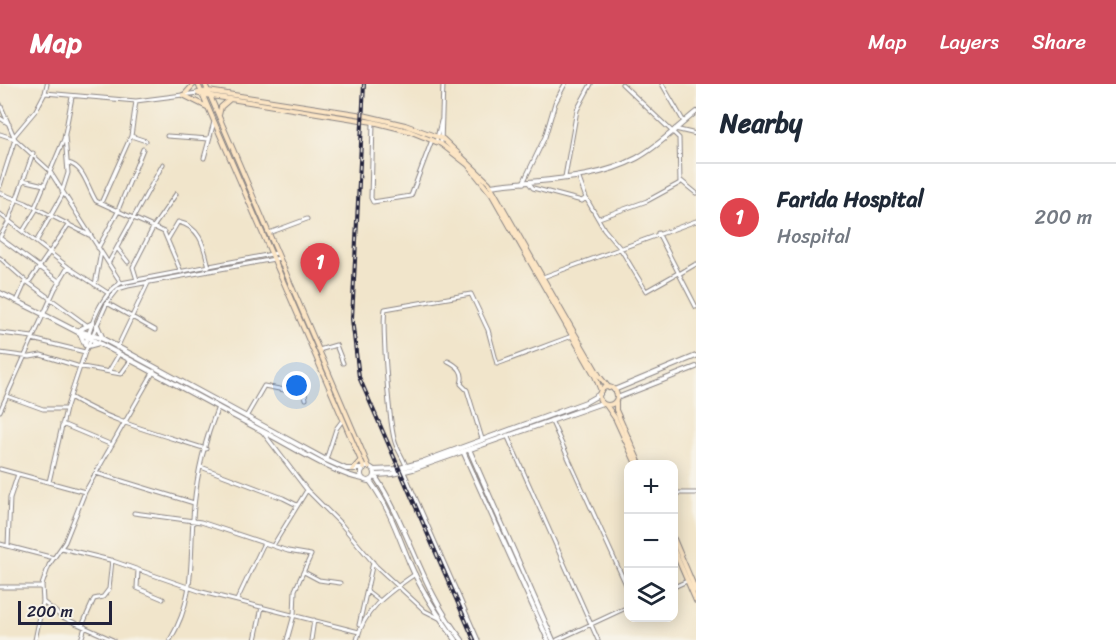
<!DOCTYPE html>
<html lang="en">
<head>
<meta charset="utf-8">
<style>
  :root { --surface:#fff; --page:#f6f6f7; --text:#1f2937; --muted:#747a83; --line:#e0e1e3; --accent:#d1495b }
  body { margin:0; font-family:Sriracha,sans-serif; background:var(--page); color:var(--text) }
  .controls { position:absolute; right:18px; bottom:18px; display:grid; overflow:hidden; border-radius:12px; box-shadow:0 3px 15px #0003 }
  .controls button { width:54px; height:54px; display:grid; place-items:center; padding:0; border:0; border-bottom:2px solid var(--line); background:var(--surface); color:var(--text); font:30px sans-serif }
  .scale { position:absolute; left:18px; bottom:15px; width:94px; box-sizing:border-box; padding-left:6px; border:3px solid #22223b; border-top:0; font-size:16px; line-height:21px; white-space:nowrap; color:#22223b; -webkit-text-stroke:4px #f7f3e8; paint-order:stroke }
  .you { position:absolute; left:297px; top:302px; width:21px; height:21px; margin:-15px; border:4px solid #fff; border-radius:50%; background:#1a73e8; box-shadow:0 0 0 9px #1a73e833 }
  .badge { display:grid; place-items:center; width:39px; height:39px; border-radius:50%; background:var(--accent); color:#fff; font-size:20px; font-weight:700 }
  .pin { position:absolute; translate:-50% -50px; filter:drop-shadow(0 2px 3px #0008) }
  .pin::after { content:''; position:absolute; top:32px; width:21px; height:18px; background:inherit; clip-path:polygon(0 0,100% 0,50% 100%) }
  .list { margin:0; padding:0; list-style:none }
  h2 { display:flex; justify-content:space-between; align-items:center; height:78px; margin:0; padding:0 24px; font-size:26px }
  h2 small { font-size:20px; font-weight:400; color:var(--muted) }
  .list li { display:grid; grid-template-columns:39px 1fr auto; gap:18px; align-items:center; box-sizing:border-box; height:108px; padding:0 24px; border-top:2px solid var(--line) }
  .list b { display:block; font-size:22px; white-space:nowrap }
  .list p { margin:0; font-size:20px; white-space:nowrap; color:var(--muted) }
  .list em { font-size:20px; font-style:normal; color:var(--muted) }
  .icon { flex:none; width:33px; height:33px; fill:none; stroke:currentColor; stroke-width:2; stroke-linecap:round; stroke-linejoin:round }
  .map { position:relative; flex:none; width:696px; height:556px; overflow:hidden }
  header { display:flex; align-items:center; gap:36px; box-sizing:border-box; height:84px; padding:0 30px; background:var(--accent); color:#fff }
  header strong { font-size:28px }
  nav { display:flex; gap:33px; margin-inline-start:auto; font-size:21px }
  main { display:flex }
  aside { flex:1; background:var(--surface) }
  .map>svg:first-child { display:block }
</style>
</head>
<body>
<header>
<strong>Map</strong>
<nav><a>Map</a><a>Layers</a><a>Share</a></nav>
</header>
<main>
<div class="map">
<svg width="696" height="556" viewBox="0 0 696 556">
  <rect width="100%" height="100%" fill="#f7f3e8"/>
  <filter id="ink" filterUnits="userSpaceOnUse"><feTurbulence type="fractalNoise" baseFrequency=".0167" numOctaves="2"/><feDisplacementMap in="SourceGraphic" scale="12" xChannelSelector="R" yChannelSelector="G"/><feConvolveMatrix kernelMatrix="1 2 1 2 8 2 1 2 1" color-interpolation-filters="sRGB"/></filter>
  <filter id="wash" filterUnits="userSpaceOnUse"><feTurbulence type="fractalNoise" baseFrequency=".008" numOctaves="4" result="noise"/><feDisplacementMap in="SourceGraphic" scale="24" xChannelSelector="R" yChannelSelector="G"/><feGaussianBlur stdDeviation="1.35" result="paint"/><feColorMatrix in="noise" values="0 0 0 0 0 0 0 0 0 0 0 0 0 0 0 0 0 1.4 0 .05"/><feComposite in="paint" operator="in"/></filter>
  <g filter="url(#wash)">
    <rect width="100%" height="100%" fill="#f1e5cb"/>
  </g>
  <g filter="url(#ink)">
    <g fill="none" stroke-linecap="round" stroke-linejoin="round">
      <defs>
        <path id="minor" d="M662 0 684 38
          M45 9 47 0
          M0 20 15 55 0 102
          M0 34 9 40
          M373 39 371 114 373 118 411 112 432 56
          M675 45 696 50
          M0 50 15 55 49 86 121 199
          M15 51 36 26 45 9 136 17 198 9
          M131 52 146 57
          M167 52 209 55
          M436 58 441 37
          M441 60 443 0
          M204 74 214 38
          M68 79C84 82 88 105 96 117L164 148 181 188
          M578 92 586 114 604 145 620 164 646 207 678 189
          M565 93 577 26 591 0
          M23 96 44 101
          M680 96 696 109
          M523 99 545 53 555 19 565 0
          M529 99 533 104 582 117 586 114
          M62 108 68 89 65 52
          M0 109 26 119 89 151
          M101 119 131 52 136 17
          M35 123 64 55 72 13
          M118 126 143 65
          M0 130 68 183 108 209
          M599 134 647 117 680 99 679 54 622 0
          M23 147 36 126
          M269 149 307 135
          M658 149 696 223
          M0 153 9 137 33 69
          M0 154 60 198
          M168 155 178 138C201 143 204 163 209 183
          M36 158 63 110
          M98 164 119 126
          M117 164 128 178
          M0 174 26 197 88 242
          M109 178 163 80
          M679 190 696 180
          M543 193 696 137
          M137 196 133 183 154 142 176 110
          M29 198 69 140
          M95 201 101 168
          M17 217 26 197
          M107 219 155 246
          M0 249 33 253
          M32 255 85 268
          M85 261C91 241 101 209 121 199L277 169
          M117 264 148 199
          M319 266 336 261 343 279
          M0 269 30 273 41 271 77 282 121 290 131 276
          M448 277C458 282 465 288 461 300L467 306 482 355
          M109 287 119 270
          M7 312 43 325H65
          M70 313C111 338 160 350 206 365
          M0 327 55 205 68 183
          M246 333 264 302 305 310 306 315
          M551 336 628 505
          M62 340 112 361
          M262 347 307 406 341 440 376 482 425 527 439 534
          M507 351 598 556
          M326 376 336 345 342 337
          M406 382C403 374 399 368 396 361 389 345 382 243 385 225L471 210 488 246 497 280 572 252
          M201 383 283 414 297 421
          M0 385 85 408
          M404 388 478 556
          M96 389 194 419
          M49 398 66 325 85 268 107 219 118 205 128 202 280 174
          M674 409H696
          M134 429 201 438 288 467 311 471 295 506 294 531 287 556
          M0 460 54 474
          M274 460 307 406
          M8 462 10 414 18 390
          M61 464 110 476 202 508 359 548
          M138 486 137 504 163 515
          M304 488 319 496 340 499
          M0 503H41
          M674 503 687 497
          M367 507 380 517
          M237 516 264 459
          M43 518 62 533 113 556
          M359 541 373 478
          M82 542 94 515 103 513 109 505 112 476
          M35 556 43 518 42 501 49 481 65 458 85 408 154 287
          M81 556 85 543
          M170 556C197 511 189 472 194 422 197 389 206 353 218 323
          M255 556 262 523
          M311 556 314 536
          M357 556C364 524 390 508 415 490
          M557 556 628 523"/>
        <path id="tertiary" d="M491 102C540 95 592 98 637 74 658 63 677 43 696 28
          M0 209C91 252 178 303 268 350 293 363 336 391 363 395
          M97 241 103 255
          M74 245 103 255 326 376 346 385H363
          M81 245 93 239
          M80 249 85 261
          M88 262 99 259
          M614 306 696 272
          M617 314 696 283
          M469 365 553 556
          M463 367 548 556
          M361 390a7 7 0 1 1 14 0a7 7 0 1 1-14 0Z
          M374 386 396 385 422 378 586 318 600 310
          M375 391 392 390 413 385 602 319
          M375 392C410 445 421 505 462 556
          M370 397C389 423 398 451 410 480 422 508 438 532 456 556"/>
        <path id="secondary" d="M198 0 364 384
          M205 0 369 383
          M198 9 208 7 363 31 405 41 443 55 489 99 564 231 600 293 609 304
          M199 10 373 38 409 47 441 60 468 81 492 111 595 292 601 307
          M183 11 207 23
          M184 11 194 0
          M219 31 221 23 229 16
          M599 312a9 9 0 1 1 18 0a9 9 0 1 1-18 0Z
          M616 318V326L640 380
          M606 321 615 334 636 380
          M353 385 361 376
          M674 455 696 507
          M674 466 696 517"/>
      </defs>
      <use href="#minor" stroke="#8a8483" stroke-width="5"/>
      <use href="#tertiary" stroke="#8a8483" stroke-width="6"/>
      <use href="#secondary" stroke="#8a8483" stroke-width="6"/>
      <use href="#minor" stroke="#fff" stroke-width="3"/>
      <use href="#tertiary" stroke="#fff" stroke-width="4"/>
      <use href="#secondary" stroke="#fce5c4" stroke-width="4"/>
      <defs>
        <path id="rail" d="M364 0 352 235 359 293 474 556"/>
      </defs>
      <use href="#rail" stroke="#22223b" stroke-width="4"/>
      <use href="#rail" stroke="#f7f3e8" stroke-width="1.5" stroke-dasharray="4.5" stroke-linecap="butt"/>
    </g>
  </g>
</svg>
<div class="controls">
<button>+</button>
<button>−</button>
<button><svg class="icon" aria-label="layers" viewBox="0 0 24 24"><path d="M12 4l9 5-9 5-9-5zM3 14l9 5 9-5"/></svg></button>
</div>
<div class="scale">200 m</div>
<div class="you"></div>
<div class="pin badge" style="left:320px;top:209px;background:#e0444e">1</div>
</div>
<aside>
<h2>Nearby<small></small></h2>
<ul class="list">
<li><span class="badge" style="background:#e0444e">1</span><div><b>Farida Hospital</b><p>Hospital</p></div><em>200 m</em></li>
</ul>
</aside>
</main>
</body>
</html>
